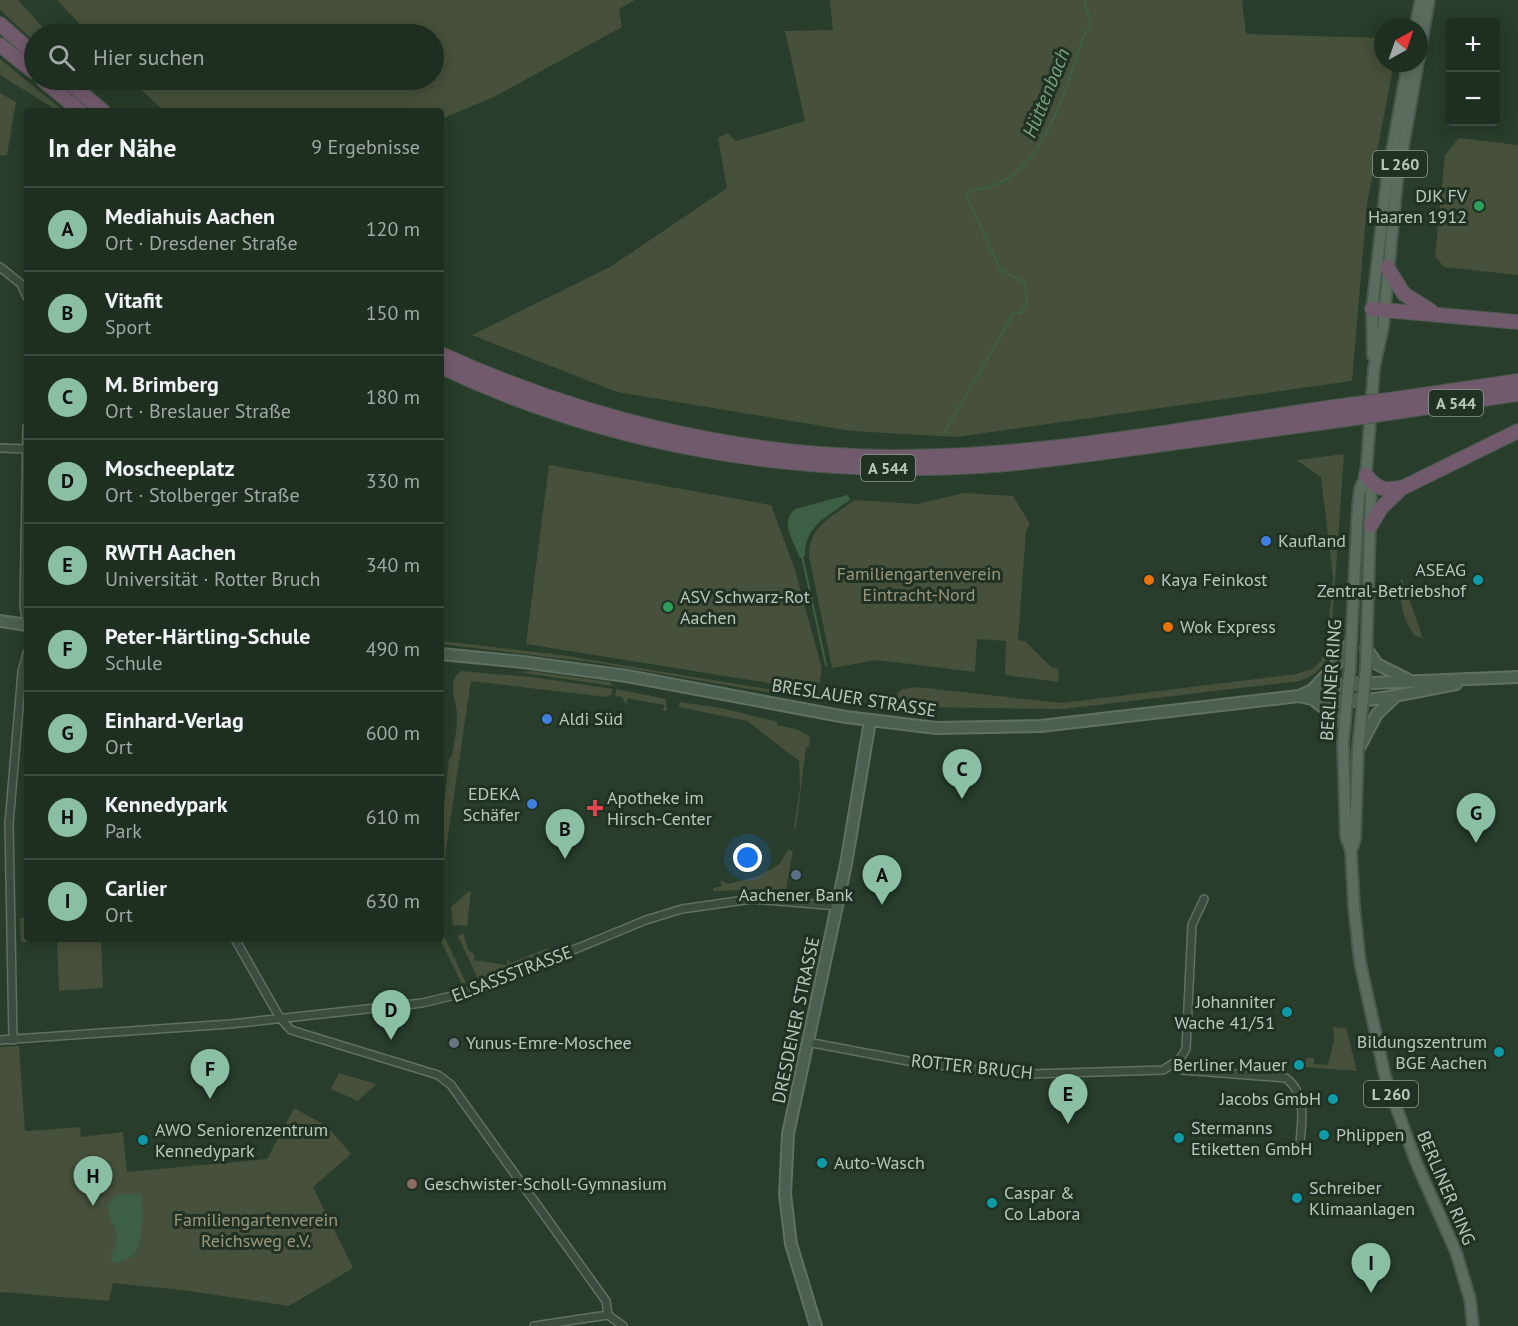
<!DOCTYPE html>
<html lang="de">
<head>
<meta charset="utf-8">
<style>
  :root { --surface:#1e2e21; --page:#26362a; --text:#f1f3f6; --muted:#a1a8a5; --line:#3c4a3f; --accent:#8abfa5 }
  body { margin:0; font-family:"PT Sans",sans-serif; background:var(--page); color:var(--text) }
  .controls { position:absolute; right:18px; top:18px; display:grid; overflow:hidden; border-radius:6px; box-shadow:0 3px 15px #0003 }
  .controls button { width:54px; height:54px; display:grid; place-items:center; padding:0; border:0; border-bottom:2px solid var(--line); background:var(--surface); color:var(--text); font:30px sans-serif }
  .compass { position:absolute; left:1374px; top:18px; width:54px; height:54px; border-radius:50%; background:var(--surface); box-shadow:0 3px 15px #0003; rotate:40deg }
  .you { position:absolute; left:748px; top:858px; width:21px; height:21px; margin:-15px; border:4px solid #fff; border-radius:50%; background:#1a73e8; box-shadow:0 0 0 9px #1a73e833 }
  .badge { display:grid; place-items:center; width:39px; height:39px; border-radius:50%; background:var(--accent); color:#111; font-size:20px; font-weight:700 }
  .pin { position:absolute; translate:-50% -50px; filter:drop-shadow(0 2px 3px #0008) }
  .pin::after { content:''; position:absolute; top:32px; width:21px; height:18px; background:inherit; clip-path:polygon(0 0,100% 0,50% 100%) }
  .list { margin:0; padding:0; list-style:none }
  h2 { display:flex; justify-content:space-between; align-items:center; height:78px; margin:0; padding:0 24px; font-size:26px }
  h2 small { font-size:20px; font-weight:400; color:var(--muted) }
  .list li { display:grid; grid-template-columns:39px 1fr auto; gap:18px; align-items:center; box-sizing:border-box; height:84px; padding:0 24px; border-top:2px solid var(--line) }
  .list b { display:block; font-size:22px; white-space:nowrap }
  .list p { margin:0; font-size:20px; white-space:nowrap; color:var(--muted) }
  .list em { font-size:20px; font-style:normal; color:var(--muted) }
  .icon { flex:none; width:33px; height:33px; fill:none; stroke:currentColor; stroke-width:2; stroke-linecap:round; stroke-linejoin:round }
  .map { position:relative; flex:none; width:1518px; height:1326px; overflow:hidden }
  .search { position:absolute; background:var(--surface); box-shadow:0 3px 15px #0003; left:24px; top:24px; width:420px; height:66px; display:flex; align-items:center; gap:15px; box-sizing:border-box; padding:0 21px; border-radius:33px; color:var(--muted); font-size:22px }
  .panel { position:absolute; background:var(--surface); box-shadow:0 3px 15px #0003; left:24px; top:108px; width:420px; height:834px; border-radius:6px }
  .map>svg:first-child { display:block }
</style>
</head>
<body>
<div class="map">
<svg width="1518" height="1326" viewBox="0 0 1518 1326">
  <rect width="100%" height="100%" fill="#283d2c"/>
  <path fill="#46503a" d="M0 0H18L49 34H34V41L0 10Z
    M57 0H635L619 9 622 27 494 97 441 119V111H164L131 80H434V34H89Z
    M830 0H1242L1246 34 1383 38V63H1394L1367 204 1352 381 956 437 852 431 617 392 472 335 610 267 727 188 718 138 728 133 736 141 805 121 785 31 833 30Z
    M0 59 64 111H58L0 75Z
    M0 93 16 102 7 155H0Z
    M1459 138 1518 145V275L1444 267 1435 256 1445 155Z
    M1344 454 1330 653C1322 668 1316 675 1300 681L1063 709 912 707 897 700V694L903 689 917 687 1062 703 1296 674 1312 669 1321 661 1326 648 1333 578 1321 477 1296 460Z
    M549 465 771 505 795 570 822 669 818 691 526 644Z
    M964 493 1013 496 1030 524 1026 531 1018 640 1025 641 1050 666 1058 669 1059 682 1005 675 1006 641 977 639 975 672 877 660 832 668 809 556C808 527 834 515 855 500L917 504Z
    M1401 579H1402L1423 638 1415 636C1402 618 1399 601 1401 579Z
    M441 641 561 655 792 693 779 694 598 663 441 644Z
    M461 671 532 677 613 689 611 695 606 697 471 681 441 883V833L449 759 452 756C454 743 457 730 457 717 458 702 445 683 461 671Z
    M530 671 610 682 613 686 517 672Z
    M616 689 666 699 667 711H663L664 705 631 699 628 698 626 704 622 697 615 696Z
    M680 702 721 708 778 722 777 725 796 729 810 737 809 746 806 747 796 829 794 828 800 788 799 761 747 721 679 707 677 713Z
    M788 850 793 851 786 889 713 891V888L722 886 720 880 728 884 756 877 779 865Z
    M469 891 471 892 467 926 453 925 451 907Z
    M20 918H27V939H101L103 988 59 991 57 942H21Z
    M441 929 466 983 462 984 440 939Z
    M463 933 468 949 474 954V960L507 965 508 958 510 963 548 948 550 950 529 959V962L478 979 458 936Z
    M1333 1027 1346 1028 1357 1071 1304 1067 1307 1058H1314V1064L1328 1065 1334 1041Z
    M19 1046 25 1131 80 1127 81 1137 123 1132 127 1172 267 1159 294 1108 327 1126 351 1154 313 1187 353 1268 289 1306 182 1290 113 1283 109 1301 0 1292V1047Z
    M339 1073 376 1084 358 1101 331 1089Z"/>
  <path fill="#3d6044" d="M848 495 850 500C828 516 804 526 805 556L800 558C794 542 779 522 795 509Z
    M132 1194 142 1195C142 1216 146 1243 130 1258L114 1263 110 1257C126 1227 109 1231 108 1204L117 1195Z"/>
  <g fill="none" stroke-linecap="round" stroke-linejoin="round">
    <path stroke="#3d6044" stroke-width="2" d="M944 433 1014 313H1021L1027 303 1025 283 1000 269 966 195 971 190C1043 187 1064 90 1084 35L1091 26 1084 0
      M802 556 826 665"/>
    <defs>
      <path id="street" d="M0 267 21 284 27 297
        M27 427 24 607 27 622
        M0 448 27 449
        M235 939 280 1018 291 1030 438 1075 451 1085 606 1301 608 1315
        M0 1040 230 1024 422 1003 476 990 646 920 682 909 752 899 838 906
        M13 1040 9 824 22 672 27 653
        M807 1042 908 1061 992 1072 1030 1074 1163 1070 1180 1059 1186 1049 1192 925 1204 899
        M1173 1065 1183 1070 1286 1078C1309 1096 1301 1126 1299 1152
        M608 1315 623 1326
        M534 1326 608 1315"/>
      <path id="secondary" d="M0 621 27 625
        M1366 648 1377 664 1407 679
        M441 654 523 662 627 676 846 717 936 728 1041 726 1299 696 1312 690 1348 684 1518 677
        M1312 690 1335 666 1351 642
        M1299 696C1349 710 1407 693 1456 684
        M1315 701 1343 723
        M1359 748 1377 714 1397 695
        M816 1326 791 1244 785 1194 788 1134 846 864 870 721"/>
      <path id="primary" d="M1429 0 1397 181 1383 327 1374 368 1366 475 1360 489 1358 507 1350 667 1343 743 1346 837 1351 851 1354 907 1360 962 1385 1076 1416 1162 1456 1252 1470 1299 1473 1326
        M1415 27 1421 0
        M1373 356 1372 309 1387 178 1408 63
        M1351 851 1355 839 1358 749 1366 667 1371 491 1368 479"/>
      <path id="highway" d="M0 24 34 54
        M0 45 34 72
        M43 80 80 111
        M66 80 103 111
        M1387 267 1404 294 1431 311
        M1372 309 1518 322
        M441 354C582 418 736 456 891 457 1042 458 1198 426 1348 405
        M441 367C609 446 794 477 979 466 1023 464 1068 457 1113 451 1191 441 1269 430 1348 419
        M1396 399 1518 381
        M1395 412 1518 394
        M1366 475C1377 490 1386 491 1404 487L1518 431
        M1371 525 1381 508 1402 488"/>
    </defs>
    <use href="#street" stroke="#607063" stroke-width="10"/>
    <use href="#secondary" stroke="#607063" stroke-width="14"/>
    <use href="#primary" stroke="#48594c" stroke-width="14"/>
    <use href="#highway" stroke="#47584a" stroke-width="16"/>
    <use href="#street" stroke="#3c4d40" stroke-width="7"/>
    <use href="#secondary" stroke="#4b6050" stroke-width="10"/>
    <use href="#primary" stroke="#5a6d5e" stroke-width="10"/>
    <use href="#highway" stroke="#725a6d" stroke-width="14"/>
    <path stroke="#6d8171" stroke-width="2" stroke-dasharray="6 6" stroke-linecap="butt" d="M1402 589 1404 596"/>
    <defs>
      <path id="highway-bridge" d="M1348 405 1396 399
        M1348 419 1395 412"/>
    </defs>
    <use href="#highway-bridge" stroke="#47584a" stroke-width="16" stroke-linecap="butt"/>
    <use href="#highway-bridge" stroke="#725a6d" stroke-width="14"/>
  </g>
  <g fill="#2e9e5b" stroke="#213224" stroke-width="2">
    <circle cx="1479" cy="206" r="6"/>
    <circle cx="668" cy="607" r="6"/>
  </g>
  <g fill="#3f7fe0" stroke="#213224" stroke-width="2">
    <circle cx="1266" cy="541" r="6"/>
    <circle cx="547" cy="719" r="6"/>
    <circle cx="532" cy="804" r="6"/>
  </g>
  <g fill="#e8710a" stroke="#213224" stroke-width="2">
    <circle cx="1149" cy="580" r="6"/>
    <circle cx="1168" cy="627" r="6"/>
  </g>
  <g fill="#0f9aa8" stroke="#213224" stroke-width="2">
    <circle cx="1478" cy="580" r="6"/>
    <circle cx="1287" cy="1012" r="6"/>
    <circle cx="1499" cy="1052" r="6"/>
    <circle cx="1299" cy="1065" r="6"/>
    <circle cx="1333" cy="1099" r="6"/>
    <circle cx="1324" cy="1135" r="6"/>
    <circle cx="1179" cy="1138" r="6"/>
    <circle cx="143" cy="1140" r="6"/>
    <circle cx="822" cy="1163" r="6"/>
    <circle cx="1297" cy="1198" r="6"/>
    <circle cx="992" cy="1203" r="6"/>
  </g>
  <path fill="#e0444e" stroke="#213224" stroke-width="2" d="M592 799h6v6h6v6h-6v6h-6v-6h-6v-6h6z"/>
  <circle fill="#5c6f8a" stroke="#213224" stroke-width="2" cx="796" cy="875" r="6"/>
  <circle fill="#6b7280" stroke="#213224" stroke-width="2" cx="454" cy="1043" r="6"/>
  <circle fill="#8d6e63" stroke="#213224" stroke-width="2" cx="412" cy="1184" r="6"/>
  <g text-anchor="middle" stroke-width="6" stroke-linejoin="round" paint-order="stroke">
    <g fill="#213224" stroke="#8b9b8e" stroke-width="1.5">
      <rect x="1373" y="151" width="54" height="26" rx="4.5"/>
      <rect x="1429" y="390" width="54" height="26" rx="4.5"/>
      <rect x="861" y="455" width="54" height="26" rx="4.5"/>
      <rect x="1364" y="1081" width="54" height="26" rx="4.5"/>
    </g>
    <g font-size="16" font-weight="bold" fill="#b8c8bc">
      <text x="1400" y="170">L 260</text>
      <text x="1456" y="409">A 544</text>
      <text x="888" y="474">A 544</text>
      <text x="1391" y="1100">L 260</text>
    </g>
    <g font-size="18" fill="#b8c8bc" stroke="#213224" text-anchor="start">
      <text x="1467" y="202" text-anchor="end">DJK FV<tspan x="1467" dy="21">Haaren 1912</tspan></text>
      <text x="1278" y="547">Kaufland</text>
      <text x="1466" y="576" text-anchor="end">ASEAG<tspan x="1466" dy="21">Zentral-Betriebshof</tspan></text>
      <text x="1161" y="586">Kaya Feinkost</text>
      <text x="680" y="603">ASV Schwarz-Rot<tspan x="680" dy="21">Aachen</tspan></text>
      <text x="1180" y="633">Wok Express</text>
      <text x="559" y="725">Aldi Süd</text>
      <text x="520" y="800" text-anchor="end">EDEKA<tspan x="520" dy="21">Schäfer</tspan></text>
      <text x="607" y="804">Apotheke im<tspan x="607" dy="21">Hirsch-Center</tspan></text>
      <text x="796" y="901" text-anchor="middle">Aachener Bank</text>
      <text x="1275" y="1008" text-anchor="end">Johanniter<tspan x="1275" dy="21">Wache 41/51</tspan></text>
      <text x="1487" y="1048" text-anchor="end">Bildungszentrum<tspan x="1487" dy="21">BGE Aachen</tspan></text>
      <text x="466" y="1049">Yunus-Emre-Moschee</text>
      <text x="1287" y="1071" text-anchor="end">Berliner Mauer</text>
      <text x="1321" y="1105" text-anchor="end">Jacobs GmbH</text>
      <text x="1191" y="1134">Stermanns<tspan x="1191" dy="21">Etiketten GmbH</tspan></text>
      <text x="155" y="1136">AWO Seniorenzentrum<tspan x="155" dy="21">Kennedypark</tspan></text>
      <text x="1336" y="1141">Phlippen</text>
      <text x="834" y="1169">Auto-Wasch</text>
      <text x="424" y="1190">Geschwister-Scholl-Gymnasium</text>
      <text x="1309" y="1194">Schreiber<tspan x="1309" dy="21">Klimaanlagen</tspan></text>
      <text x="1004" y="1199">Caspar &amp;<tspan x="1004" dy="21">Co Labora</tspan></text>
    </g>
    <g font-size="18" fill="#9b9679" stroke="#213224">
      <text x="919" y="580">Familiengartenverein<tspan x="919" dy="21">Eintracht-Nord</tspan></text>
      <text x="256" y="1226">Familiengartenverein<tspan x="256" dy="21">Reichsweg e.V.</tspan></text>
    </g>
    <g font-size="18" fill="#b8c8bc" stroke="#213224">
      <text transform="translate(1331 680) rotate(-86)" y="6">BERLINER RING</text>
      <text transform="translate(854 698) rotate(9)" y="6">BRESLAUER STRASSE</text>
      <text transform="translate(512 974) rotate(-21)" y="6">ELSASSSTRASSE</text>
      <text transform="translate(796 1020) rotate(-78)" y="6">DRESDENER STRASSE</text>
      <text transform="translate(972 1067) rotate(6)" y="6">ROTTER BRUCH</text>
      <text transform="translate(1446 1188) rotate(67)" y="6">BERLINER RING</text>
    </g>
    <g font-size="20" font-style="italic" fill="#76a27e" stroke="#213224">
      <text transform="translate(1046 93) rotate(-68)" y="7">Hüttenbach</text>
    </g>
  </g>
</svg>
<div class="controls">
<button>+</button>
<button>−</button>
</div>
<svg class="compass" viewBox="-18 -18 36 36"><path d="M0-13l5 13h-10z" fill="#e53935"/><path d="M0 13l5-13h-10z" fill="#a1a8a5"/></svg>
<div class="you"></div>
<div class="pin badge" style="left:882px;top:905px">A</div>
<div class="pin badge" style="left:565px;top:859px">B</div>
<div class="pin badge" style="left:962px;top:799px">C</div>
<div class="pin badge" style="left:391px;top:1040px">D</div>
<div class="pin badge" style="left:1068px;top:1124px">E</div>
<div class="pin badge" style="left:210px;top:1099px">F</div>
<div class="pin badge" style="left:1476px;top:843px">G</div>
<div class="pin badge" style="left:93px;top:1206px">H</div>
<div class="pin badge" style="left:1371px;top:1293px">I</div>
<div class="search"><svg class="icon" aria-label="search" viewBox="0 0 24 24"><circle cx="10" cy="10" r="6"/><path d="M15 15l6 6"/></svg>Hier suchen</div>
<section class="panel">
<h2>In der Nähe<small>9 Ergebnisse</small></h2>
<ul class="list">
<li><span class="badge">A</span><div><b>Mediahuis Aachen</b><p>Ort · Dresdener Straße</p></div><em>120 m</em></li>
<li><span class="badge">B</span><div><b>Vitafit</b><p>Sport</p></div><em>150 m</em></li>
<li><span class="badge">C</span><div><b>M. Brimberg</b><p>Ort · Breslauer Straße</p></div><em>180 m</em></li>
<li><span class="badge">D</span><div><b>Moscheeplatz</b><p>Ort · Stolberger Straße</p></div><em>330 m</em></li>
<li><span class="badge">E</span><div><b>RWTH Aachen</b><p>Universität · Rotter Bruch</p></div><em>340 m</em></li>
<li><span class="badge">F</span><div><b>Peter-Härtling-Schule</b><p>Schule</p></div><em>490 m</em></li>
<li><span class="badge">G</span><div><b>Einhard-Verlag</b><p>Ort</p></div><em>600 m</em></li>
<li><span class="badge">H</span><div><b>Kennedypark</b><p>Park</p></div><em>610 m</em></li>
<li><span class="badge">I</span><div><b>Carlier</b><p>Ort</p></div><em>630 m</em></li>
</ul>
</section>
</div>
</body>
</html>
